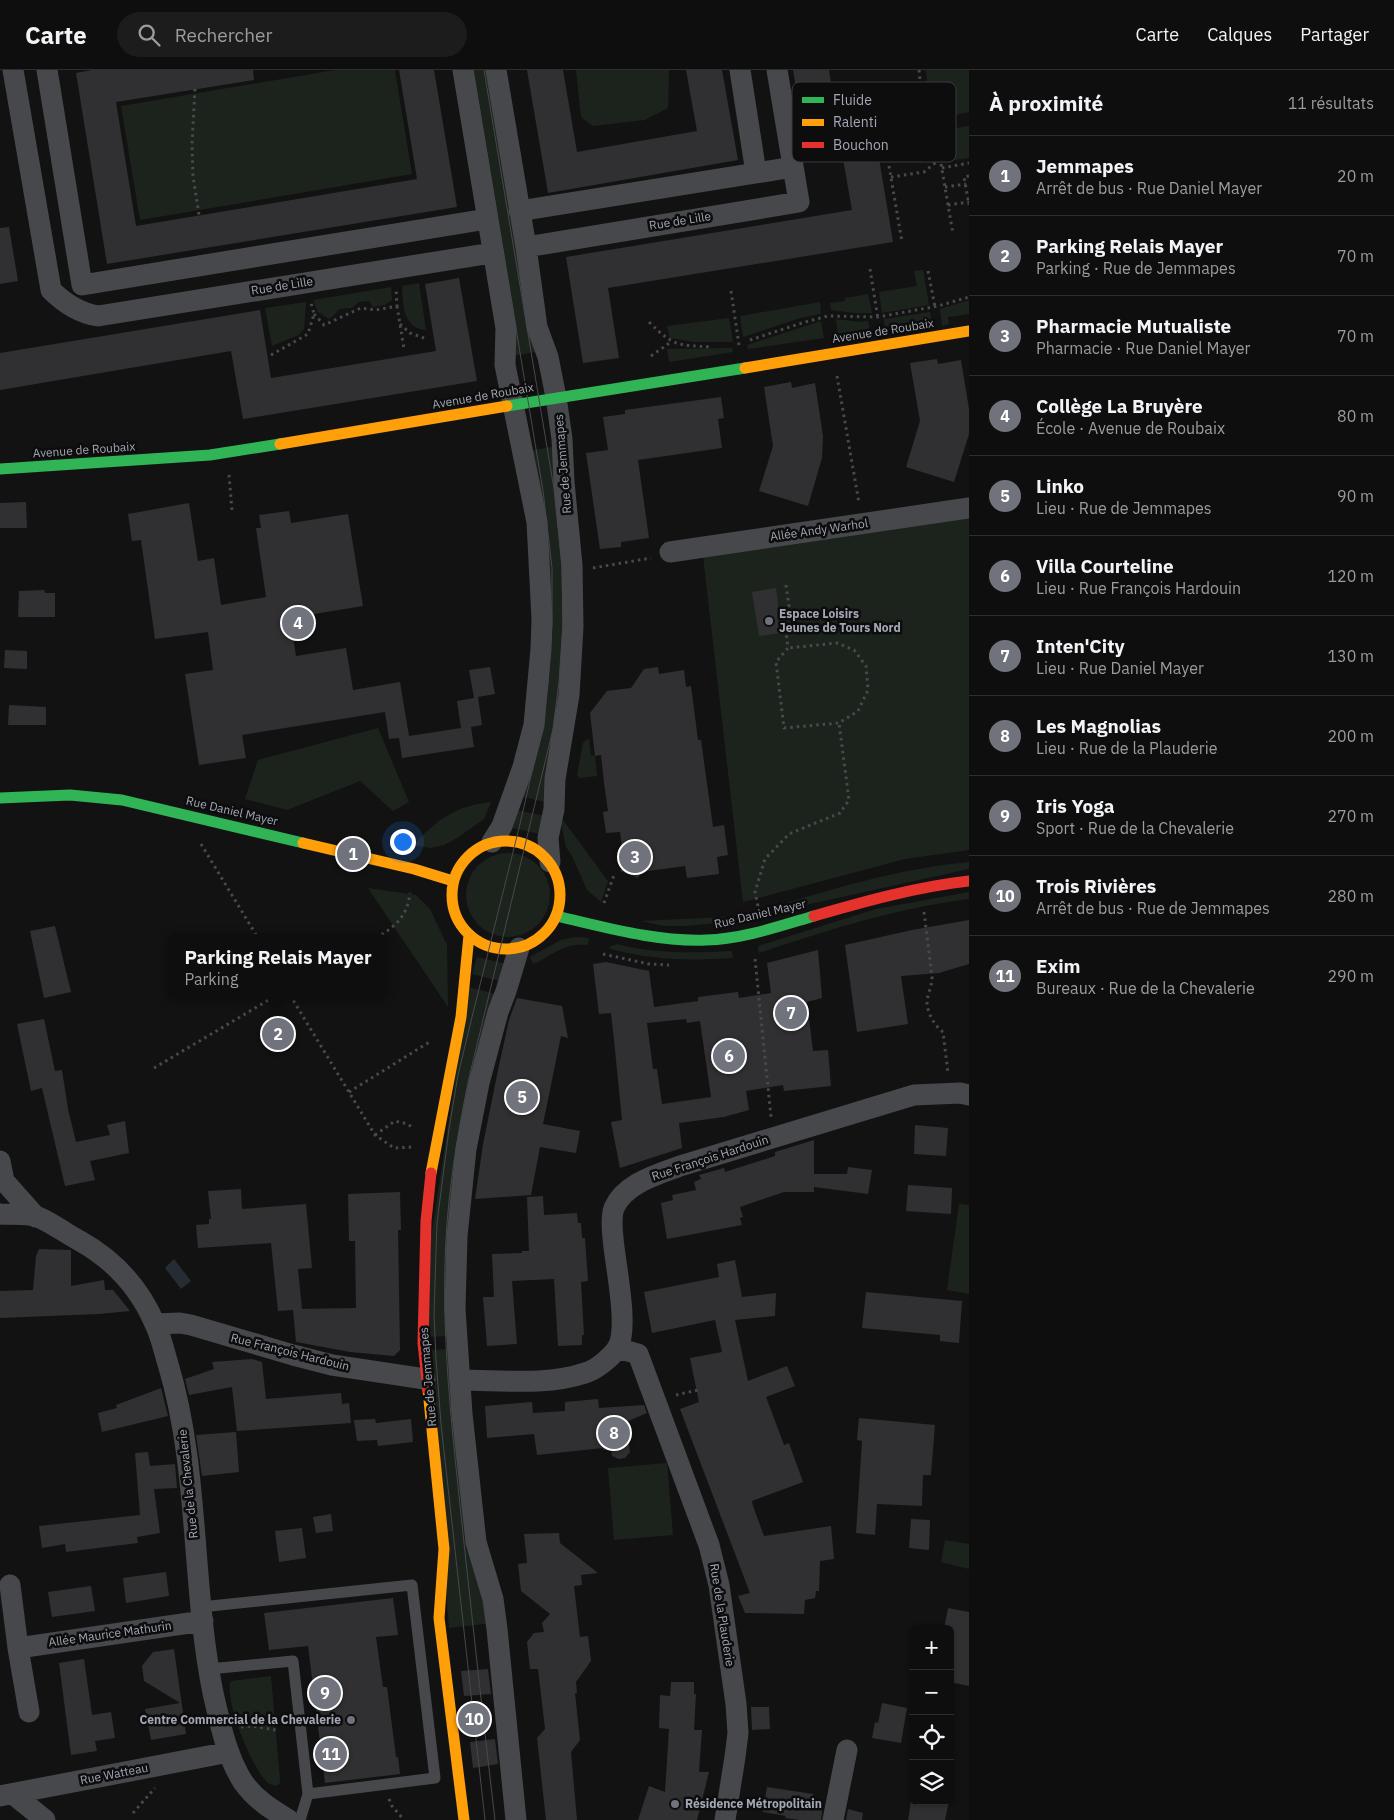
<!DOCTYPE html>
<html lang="fr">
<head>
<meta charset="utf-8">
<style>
  :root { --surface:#0e0e0e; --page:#1c1c1c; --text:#f1f3f6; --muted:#9b9c9e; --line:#2e2e2e; --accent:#70737c }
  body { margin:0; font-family:"IBM Plex Sans",sans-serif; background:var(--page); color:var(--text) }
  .controls { position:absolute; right:15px; bottom:15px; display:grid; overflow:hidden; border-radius:8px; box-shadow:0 1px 4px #0004 }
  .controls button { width:45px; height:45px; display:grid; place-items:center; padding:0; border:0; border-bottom:1px solid var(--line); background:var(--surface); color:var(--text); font:25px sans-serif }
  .you { position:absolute; left:402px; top:771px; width:18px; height:18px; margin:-12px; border:4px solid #fff; border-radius:50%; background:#1a73e8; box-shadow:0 0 0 8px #1a73e833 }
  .badge { display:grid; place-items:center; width:32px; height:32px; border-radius:50%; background:var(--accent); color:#fff; font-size:16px; font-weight:700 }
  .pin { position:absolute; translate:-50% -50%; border:2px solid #fff; box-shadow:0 1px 5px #0006 }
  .popup { position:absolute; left:168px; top:864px; width:220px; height:65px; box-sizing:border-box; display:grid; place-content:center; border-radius:8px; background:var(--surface); filter:drop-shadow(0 1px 4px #0005); font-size:16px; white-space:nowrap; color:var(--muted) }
  .popup b { font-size:19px; color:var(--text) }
  .popup::after { content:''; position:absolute; left:50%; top:100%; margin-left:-10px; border:10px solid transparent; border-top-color:var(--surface) }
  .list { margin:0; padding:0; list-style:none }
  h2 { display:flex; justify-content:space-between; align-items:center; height:65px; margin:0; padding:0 20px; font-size:21px }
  h2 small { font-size:16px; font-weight:400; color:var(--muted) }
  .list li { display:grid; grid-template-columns:32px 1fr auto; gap:15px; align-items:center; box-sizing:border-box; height:80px; padding:0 20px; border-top:1px solid var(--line) }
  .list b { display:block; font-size:19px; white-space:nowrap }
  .list p { margin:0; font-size:16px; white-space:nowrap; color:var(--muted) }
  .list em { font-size:16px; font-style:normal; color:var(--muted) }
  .icon { flex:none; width:28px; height:28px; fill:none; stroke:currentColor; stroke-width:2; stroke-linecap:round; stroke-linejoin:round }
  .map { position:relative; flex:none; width:969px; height:1750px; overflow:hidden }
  header { display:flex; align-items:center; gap:30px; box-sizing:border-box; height:70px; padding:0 25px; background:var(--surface); border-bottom:1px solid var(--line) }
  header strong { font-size:24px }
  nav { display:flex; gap:28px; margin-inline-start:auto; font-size:18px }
  .search { width:350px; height:45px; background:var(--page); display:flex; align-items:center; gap:12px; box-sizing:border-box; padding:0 18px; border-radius:28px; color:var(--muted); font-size:19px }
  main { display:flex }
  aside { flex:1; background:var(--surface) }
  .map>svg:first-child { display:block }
</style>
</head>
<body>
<header>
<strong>Carte</strong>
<div class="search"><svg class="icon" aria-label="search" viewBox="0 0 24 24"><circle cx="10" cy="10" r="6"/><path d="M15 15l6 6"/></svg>Rechercher</div>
<nav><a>Carte</a><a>Calques</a><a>Partager</a></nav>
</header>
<main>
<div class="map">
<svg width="969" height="1750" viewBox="0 0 969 1750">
  <rect width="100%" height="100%" fill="#121213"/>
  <path fill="#1c231d" d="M335 0H395L412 104 140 150 121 36Z
    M469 0H490L542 281 512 286Z
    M576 0H669L668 38 645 50 593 56 581 47Z
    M926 0H969V42L941 48 939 26 928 23Z
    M969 56V88L948 91 943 60Z
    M923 200 929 235 882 243 879 222 917 216 914 201Z
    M419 213 426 260C423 259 417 259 415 257 402 248 403 229 402 216Z
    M391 217 392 230 385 235 373 237 369 231 359 232 352 238 339 239 333 246 329 249 318 242 313 230Z
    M868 224 872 243H854L831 240 830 233 845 231V228Z
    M969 230V244L948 247 949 254 942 256 940 239Z
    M306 232 304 259 299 265 272 276 265 238Z
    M820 232 821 244 800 248 743 267 740 246Z
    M930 242 932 257 921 259 919 252 885 257 884 249Z
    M729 248 733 272H694L670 268 667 256Z
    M836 249 860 252 868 251 870 260 838 265Z
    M821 251 824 268 748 279 747 275Z
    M732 278 733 282 669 292 667 279Z
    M557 376 568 541 548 733 517 725 544 625 528 381Z
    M969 448V780L905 789 743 832 703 486Z
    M378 658 409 732 393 741 360 711 287 740 245 729 258 690Z
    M589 669 591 685 595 686 597 706 579 708 577 704 583 673 586 670Z
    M491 732 484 749 457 768 444 775 430 778 414 775C435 750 458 735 491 732Z
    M516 740 545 746 540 764 512 758Z
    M563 750 608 811 601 832 587 820 572 786 566 777 561 754Z
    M466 825a42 42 0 1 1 84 0a42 42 0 1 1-84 0Z
    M969 792V799L746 848 745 845C818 824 892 799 969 792Z
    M368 818 416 825 430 839 447 875 448 937Z
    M969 822V829C897 838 828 860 759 883L758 876 876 839Z
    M725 847 726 852 686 856H664L641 851Z
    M575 867 589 868 588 875C561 873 555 885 533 894L530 887 561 870Z
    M617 874C654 884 693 883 732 881L733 888C691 891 652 890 611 879L609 877Z
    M477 887 507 894 503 912 472 904Z
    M469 917 499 925 487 952 451 1266 428 1267 431 1168Z
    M959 1134 969 1135V1224L947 1220Z
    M451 1279 492 1553 449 1558 427 1280Z
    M667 1393 673 1465 614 1470 608 1398Z
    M945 1470 969 1474V1499L941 1492Z
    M271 1606 280 1710V1713L277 1716C275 1716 271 1714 269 1714 253 1701 223 1629 231 1611Z"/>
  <path fill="#262c34" d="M174 1189 191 1211 181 1219 165 1198Z"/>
  <path fill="#303032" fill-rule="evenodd" d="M92 0H253L254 10 116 32 136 156 417 109 399 0H434L457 137 107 194 76 3Z
    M527 0H563L577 82 697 61 686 0H722L738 90 548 123Z
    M793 0H829L835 40 870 35 893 172 608 218 619 288 583 293 566 187 852 140 840 72 806 77Z
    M9 157 18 211 0 214V158Z
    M459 208 477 311 243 349 231 281 0 320V283L260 240 271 308 436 281 425 214Z
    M937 289 938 294 961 290 969 339V364L954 412 906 397 920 351 910 293Z
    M791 312 792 318 815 313 823 366 822 388 808 436 759 421 773 376 764 317Z
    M721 327 724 348 718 349 722 378 638 390 649 468 621 472V477L600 479 586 383 608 380 603 347 625 344V340Z
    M26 432 27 458H0V433Z
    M189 433 198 491 214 488 221 535 266 527 256 458H261L259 445 289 441 291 453 348 444 363 536 290 548 296 586 346 578 353 620 400 612 409 666 461 658 457 631 474 628 469 600 490 597 495 624 478 627 482 655 471 657 474 677 402 688 399 668 389 669 385 642 242 665 246 688 199 695 185 604 213 600 208 562 155 569 141 470 132 471 128 444Z
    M776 518 782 563 759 566 752 522Z
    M44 520 45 523H55V547H18L19 521Z
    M5 580 27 581V599L4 598Z
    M658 597 659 604 684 600 686 617 691 616 698 670H701L713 757 724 755 728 785 717 787 719 804 687 808 685 796 641 802 638 808 620 801 624 792 620 762 606 763 603 742 608 741 604 713 601 685 595 686 590 643 607 621 631 618 644 599Z
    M9 635 46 637V655H8Z
    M969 850V894L939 903 901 906 908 954 857 962 845 875 912 860Z
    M55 856 71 922 44 928 30 861Z
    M818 880 822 928 807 932 813 981 828 980 831 1016 784 1021 783 1015 746 1021 749 1040 724 1047 679 1053 682 1078 620 1098 611 1052 622 1050 614 970 611 943 599 944 593 894 606 892 649 901 654 937 698 931V927L738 922 739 928 771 923 767 893ZM686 949 687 953 700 951 711 1027 662 1034 657 999H653L647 953Z
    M517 928 562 936 568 968 561 966 543 1054 580 1061 576 1083 540 1077 531 1125 475 1129 483 1074 498 1000 509 950Z
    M44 949 55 1001 62 1000 68 1039 76 1072 110 1065 107 1055 125 1051 129 1083 90 1091 95 1110 65 1116 42 1018 31 1021 17 954Z
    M915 1055 948 1058 946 1086 914 1084Z
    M814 1070V1104H847L848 1097 872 1100 868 1124 814 1117V1122H784L740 1137 743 1147 740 1148 742 1155 667 1169 661 1133 673 1130 672 1125 696 1120 694 1112 701 1109 699 1105 724 1098 725 1102 775 1086V1082Z
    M908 1115 952 1118 951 1144 906 1141Z
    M241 1119 242 1139 306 1134 312 1198 298 1199 302 1239H298L356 1238 355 1171H349L348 1124 400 1122 401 1160H398L400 1280 394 1286 350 1282 296 1272 293 1240 278 1241 271 1173 198 1178 196 1155 209 1154V1149H211L208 1121Z
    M543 1126 544 1145 577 1143 578 1153H581L582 1168H585L588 1211 581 1212 584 1265H582V1275L558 1276 554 1209 512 1211 517 1274 487 1276 483 1227H494L492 1184 522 1183V1181H529L527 1127Z
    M39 1179 71 1180V1216L104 1210 105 1220H113L130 1241 99 1244 0 1248V1221L33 1220 36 1186Z
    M735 1190 742 1227 776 1223 775 1246 735 1250 748 1311 787 1296 795 1316 766 1327 784 1375 789 1373 803 1412 752 1431 753 1436 764 1466 831 1456 834 1489 820 1491 819 1521H816L815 1528 805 1530 804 1544 745 1543 738 1526 750 1523 680 1339 699 1332 690 1288 722 1282 715 1250 652 1263 644 1222 719 1207 717 1194Z
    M866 1222 962 1231 959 1273 940 1271V1265L862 1258Z
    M252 1289 262 1292 266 1329 341 1323 342 1334 349 1333 351 1353 237 1361 232 1317 189 1325 185 1309 214 1299 212 1292Z
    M161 1318 168 1346 102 1362 98 1343 117 1338 116 1335Z
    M598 1329 599 1338 644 1335 647 1343 626 1352 630 1382 625 1388 619 1389 612 1386 611 1379 603 1380V1378L537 1385 534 1364 487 1368 485 1336 532 1332 533 1343 565 1341V1332Z
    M859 1348 935 1355 931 1405H923L922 1436 877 1434 875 1465 856 1463 862 1371 857 1370Z
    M375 1349 376 1353 411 1349 413 1372 378 1376 377 1370 357 1371 354 1350Z
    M236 1362 239 1402 202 1406 196 1365Z
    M148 1382 150 1396 175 1394 177 1418 154 1419 160 1463 137 1467 138 1473 66 1482 65 1474 42 1478 39 1456 140 1445 135 1383Z
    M331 1444 333 1461 316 1463 313 1447Z
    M911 1449 930 1450 929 1480 909 1478Z
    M302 1458 306 1488 279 1492 275 1461Z
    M559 1463 560 1473 598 1503 581 1505 582 1515 574 1516 580 1567 588 1566 591 1591 576 1612 577 1623H575L580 1670 571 1682 577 1750H546L537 1668 545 1659 538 1599H530L527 1572 534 1563 544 1562 542 1553 550 1544 521 1521 518 1494 527 1493 524 1464Z
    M166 1502 169 1526 126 1533 123 1508Z
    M91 1516 95 1541 52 1547 48 1522Z
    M393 1528 398 1565 376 1567 383 1617H387L396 1687H398L400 1704 325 1713 308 1576 269 1580 264 1543Z
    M948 1538 969 1542V1616L950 1612V1559H944Z
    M174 1579 186 1664 151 1670 145 1639 180 1633 144 1611 142 1596 153 1582Z
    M84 1589 92 1645 111 1642 115 1668 95 1671 97 1681 71 1685 59 1593Z
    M488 1599 491 1624 464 1626 461 1601Z
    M671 1612H694V1624H696L694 1660H702L699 1702H709L697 1750H638L649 1716 665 1722 669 1659 659 1658 660 1625 670 1626Z
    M882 1633 907 1638 901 1673 872 1668 875 1652 878 1653Z
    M751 1637H769L770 1659 752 1660Z
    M495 1669 498 1694 473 1698 470 1672Z
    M767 1717 813 1724 812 1732 823 1734 821 1750H800L785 1748 786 1746 763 1742Z
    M911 1731H949L945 1750H908Z
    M848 1739 863 1743 862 1750H846Z"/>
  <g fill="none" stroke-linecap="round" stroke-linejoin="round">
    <path stroke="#48494d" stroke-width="3" stroke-dasharray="2.5 4" stroke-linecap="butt" d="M919 0 921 21 933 47 953 164
      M195 19 192 74 193 106 199 145
      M889 96 902 172
      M942 98 969 93
      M969 106 964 107 969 135
      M891 107 924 102 940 89
      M945 117 966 114
      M948 135 969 132
      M870 199 878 249
      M928 201 935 237
      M731 221 739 275
      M397 236 404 279
      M314 244 324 255 361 238 376 240 397 236 396 218
      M649 252C674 277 678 275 712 277
      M400 254 410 263 424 268
      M750 270 805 252 828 246 878 247 938 236 969 227
      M271 285 308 264 314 244 311 233
      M651 286 671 272
      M837 306 859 433
      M229 405 232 440
      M593 498 651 488
      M786 515 789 536 784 545 788 578 776 592 784 658 839 653 858 641 868 620 866 596 854 580 837 573 788 578
      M201 774 258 868
      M604 833 614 805
      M758 836 755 822 765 789 789 764 840 743 849 730 839 653
      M924 842 932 907C932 916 928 923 927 931 927 943 934 955 943 962L948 1003
      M376 868C396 856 407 847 410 823
      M603 884 649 894 669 895
      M755 889 771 1047
      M290 925 375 1065 394 1078 412 1077
      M154 998 277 925
      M349 1022 431 971
      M375 1065 395 1051 408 1054 414 1059
      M676 1325 698 1320
      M241 1657 252 1656 276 1660
      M389 1729 392 1736 404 1750
      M133 1743 155 1718"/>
    <path stroke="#47484b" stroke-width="11" d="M201 1537 412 1515 435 1708 308 1724
      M209 1599 293 1591 308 1724 300 1750"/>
    <path stroke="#47484b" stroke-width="21" d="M13 0 51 220C65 234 79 243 98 246L492 183
      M47 0 82 215 487 149
      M463 0 506 258 505 295 537 452 542 549 541 579 534 655 523 697 502 756 492 772
      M496 0 526 177 537 257 548 287 556 327 562 369 564 412 572 495 573 557 569 625 555 709 554 739 548 768 550 792
      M756 103 793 97
      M519 141 756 103 740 0
      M526 177 799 132 777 0
      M670 482 969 438
      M0 1091 4 1111 36 1147
      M0 1144C11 1145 27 1143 38 1147 52 1153 67 1164 80 1171 114 1190 140 1219 155 1254 161 1266 164 1281 168 1294 200 1400 191 1514 213 1623 220 1653 226 1685 243 1712 256 1730 271 1739 289 1750
      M156 1254 180 1253 191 1255 293 1285 332 1295 425 1309
      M617 1278 638 1284 709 1475 719 1515 736 1634 738 1663 735 1687 725 1750
      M460 1310C501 1310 546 1316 585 1303 596 1300 612 1287 618 1277 629 1256 615 1194 613 1168 612 1159 611 1147 614 1138 625 1113 657 1105 680 1096L914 1025 960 1023 969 1025
      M10 1515 18 1578 29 1642
      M18 1578 203 1551
      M13 1724 45 1750
      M0 1726 229 1682
      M516 1750 497 1559 493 1529 476 1472 462 1344 455 1239 457 1166 466 1079 479 1013 498 942 506 921 519 878
      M833 1750 847 1680"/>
    <path stroke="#30b455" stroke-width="11" d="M507 336 745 298
      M0 399 210 385 280 374
      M0 728 70 725 122 730 303 773
      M556 846C605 857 656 872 706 870 743 869 780 856 814 846"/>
    <path stroke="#ff9f0a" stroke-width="11" d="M745 298 969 261
      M280 374 507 336
      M452 825a54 54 0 1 1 108 0a54 54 0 1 1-108 0Z
      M303 773 414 799 453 811
      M431 1103 461 947 469 865
      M428 1320 444 1479 439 1548 464 1750"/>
    <path stroke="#e5322d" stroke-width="11" d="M814 846C866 831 916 817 969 811
      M428 1320 423 1273 426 1151 431 1103"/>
    <path stroke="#47484b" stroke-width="1" d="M473 0 543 421 552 498V554L548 613 542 658 520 754 472 947 458 1005 449 1059 437 1153 434 1244 436 1289 441 1354 485 1750
      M484 0 554 419 562 497 563 554 559 612 553 659 469 1008C459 1056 451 1104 447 1153 439 1260 453 1367 464 1473 474 1565 484 1658 495 1750"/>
  </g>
  <g fill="#70737c" stroke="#0d0d0e" stroke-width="2">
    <circle cx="769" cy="551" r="5"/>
    <circle cx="351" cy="1650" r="5"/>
    <circle cx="675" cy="1734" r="5"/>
  </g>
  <g text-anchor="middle" stroke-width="5" stroke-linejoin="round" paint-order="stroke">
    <g font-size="12" fill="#a3a7b4" stroke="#0d0d0e">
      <text transform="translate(680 151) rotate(-9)" y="4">Rue de Lille</text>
      <text transform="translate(282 216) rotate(-9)" y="4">Rue de Lille</text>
      <text transform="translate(883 261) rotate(-9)" y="4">Avenue de Roubaix</text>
      <text transform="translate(483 326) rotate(-10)" y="4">Avenue de Roubaix</text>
      <text transform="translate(84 380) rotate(-4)" y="4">Avenue de Roubaix</text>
      <text transform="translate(563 394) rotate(-95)" y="4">Rue de Jemmapes</text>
      <text transform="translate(819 460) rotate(-8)" y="4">Allée Andy Warhol</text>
      <text transform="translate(232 741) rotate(13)" y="4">Rue Daniel Mayer</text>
      <text transform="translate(760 844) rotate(-13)" y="4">Rue Daniel Mayer</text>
      <text transform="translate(710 1088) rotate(-18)" y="4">Rue François Hardouin</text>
      <text transform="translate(290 1282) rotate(14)" y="4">Rue François Hardouin</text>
      <text transform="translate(428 1307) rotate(-95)" y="4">Rue de Jemmapes</text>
      <text transform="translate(188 1414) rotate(-96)" y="4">Rue de la Chevalerie</text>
      <text transform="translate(722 1545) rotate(81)" y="4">Rue de la Plauderie</text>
      <text transform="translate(110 1564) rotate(-8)" y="4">Allée Maurice Mathurin</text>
      <text transform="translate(114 1704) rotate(-11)" y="4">Rue Watteau</text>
    </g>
    <g font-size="12" font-weight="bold" fill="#a3a7b4" stroke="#0d0d0e" text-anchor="start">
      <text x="779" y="548">Espace Loisirs<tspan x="779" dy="14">Jeunes de Tours Nord</tspan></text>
      <text x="341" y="1654" text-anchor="end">Centre Commercial de la Chevalerie</text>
      <text x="685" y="1738">Résidence Métropolitain</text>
    </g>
  </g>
  <rect x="792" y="12" width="164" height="80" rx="8" fill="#0d0d0e" stroke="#3a3b40" stroke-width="1"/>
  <rect x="802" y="27" width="22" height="6" fill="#30b455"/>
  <rect x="802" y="49" width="22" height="7" fill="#ff9f0a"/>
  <rect x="802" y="72" width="22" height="6" fill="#e5322d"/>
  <g font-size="14" fill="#a3a7b4">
    <text x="833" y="35">Fluide</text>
    <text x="833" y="57">Ralenti</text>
    <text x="833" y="80">Bouchon</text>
  </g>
</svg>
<div class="controls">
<button>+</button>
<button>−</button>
<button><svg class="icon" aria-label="locate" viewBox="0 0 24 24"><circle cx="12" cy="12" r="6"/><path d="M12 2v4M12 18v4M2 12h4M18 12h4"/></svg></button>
<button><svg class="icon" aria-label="layers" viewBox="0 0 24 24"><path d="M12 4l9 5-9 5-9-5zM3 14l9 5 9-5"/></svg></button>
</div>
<div class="you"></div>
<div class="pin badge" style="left:353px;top:784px">1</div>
<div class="pin badge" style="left:278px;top:964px">2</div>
<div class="popup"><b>Parking Relais Mayer</b>Parking</div>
<div class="pin badge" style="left:635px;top:787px">3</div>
<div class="pin badge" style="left:298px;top:553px">4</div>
<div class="pin badge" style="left:522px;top:1027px">5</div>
<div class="pin badge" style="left:729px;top:986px">6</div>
<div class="pin badge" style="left:791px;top:943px">7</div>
<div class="pin badge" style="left:614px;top:1363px">8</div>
<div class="pin badge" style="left:325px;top:1623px">9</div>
<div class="pin badge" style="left:474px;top:1649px">10</div>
<div class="pin badge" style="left:331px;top:1684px">11</div>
</div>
<aside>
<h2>À proximité<small>11 résultats</small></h2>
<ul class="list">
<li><span class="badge">1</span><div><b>Jemmapes</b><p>Arrêt de bus · Rue Daniel Mayer</p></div><em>20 m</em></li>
<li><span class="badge">2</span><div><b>Parking Relais Mayer</b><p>Parking · Rue de Jemmapes</p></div><em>70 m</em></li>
<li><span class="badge">3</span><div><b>Pharmacie Mutualiste</b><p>Pharmacie · Rue Daniel Mayer</p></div><em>70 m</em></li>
<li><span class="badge">4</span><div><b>Collège La Bruyère</b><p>École · Avenue de Roubaix</p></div><em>80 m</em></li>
<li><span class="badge">5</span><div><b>Linko</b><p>Lieu · Rue de Jemmapes</p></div><em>90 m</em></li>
<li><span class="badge">6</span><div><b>Villa Courteline</b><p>Lieu · Rue François Hardouin</p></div><em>120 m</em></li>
<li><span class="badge">7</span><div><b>Inten'City</b><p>Lieu · Rue Daniel Mayer</p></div><em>130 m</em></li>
<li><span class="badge">8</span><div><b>Les Magnolias</b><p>Lieu · Rue de la Plauderie</p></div><em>200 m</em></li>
<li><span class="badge">9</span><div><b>Iris Yoga</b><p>Sport · Rue de la Chevalerie</p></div><em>270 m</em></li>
<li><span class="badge">10</span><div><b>Trois Rivières</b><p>Arrêt de bus · Rue de Jemmapes</p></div><em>280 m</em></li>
<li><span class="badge">11</span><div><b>Exim</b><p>Bureaux · Rue de la Chevalerie</p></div><em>290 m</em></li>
</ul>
</aside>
</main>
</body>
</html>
